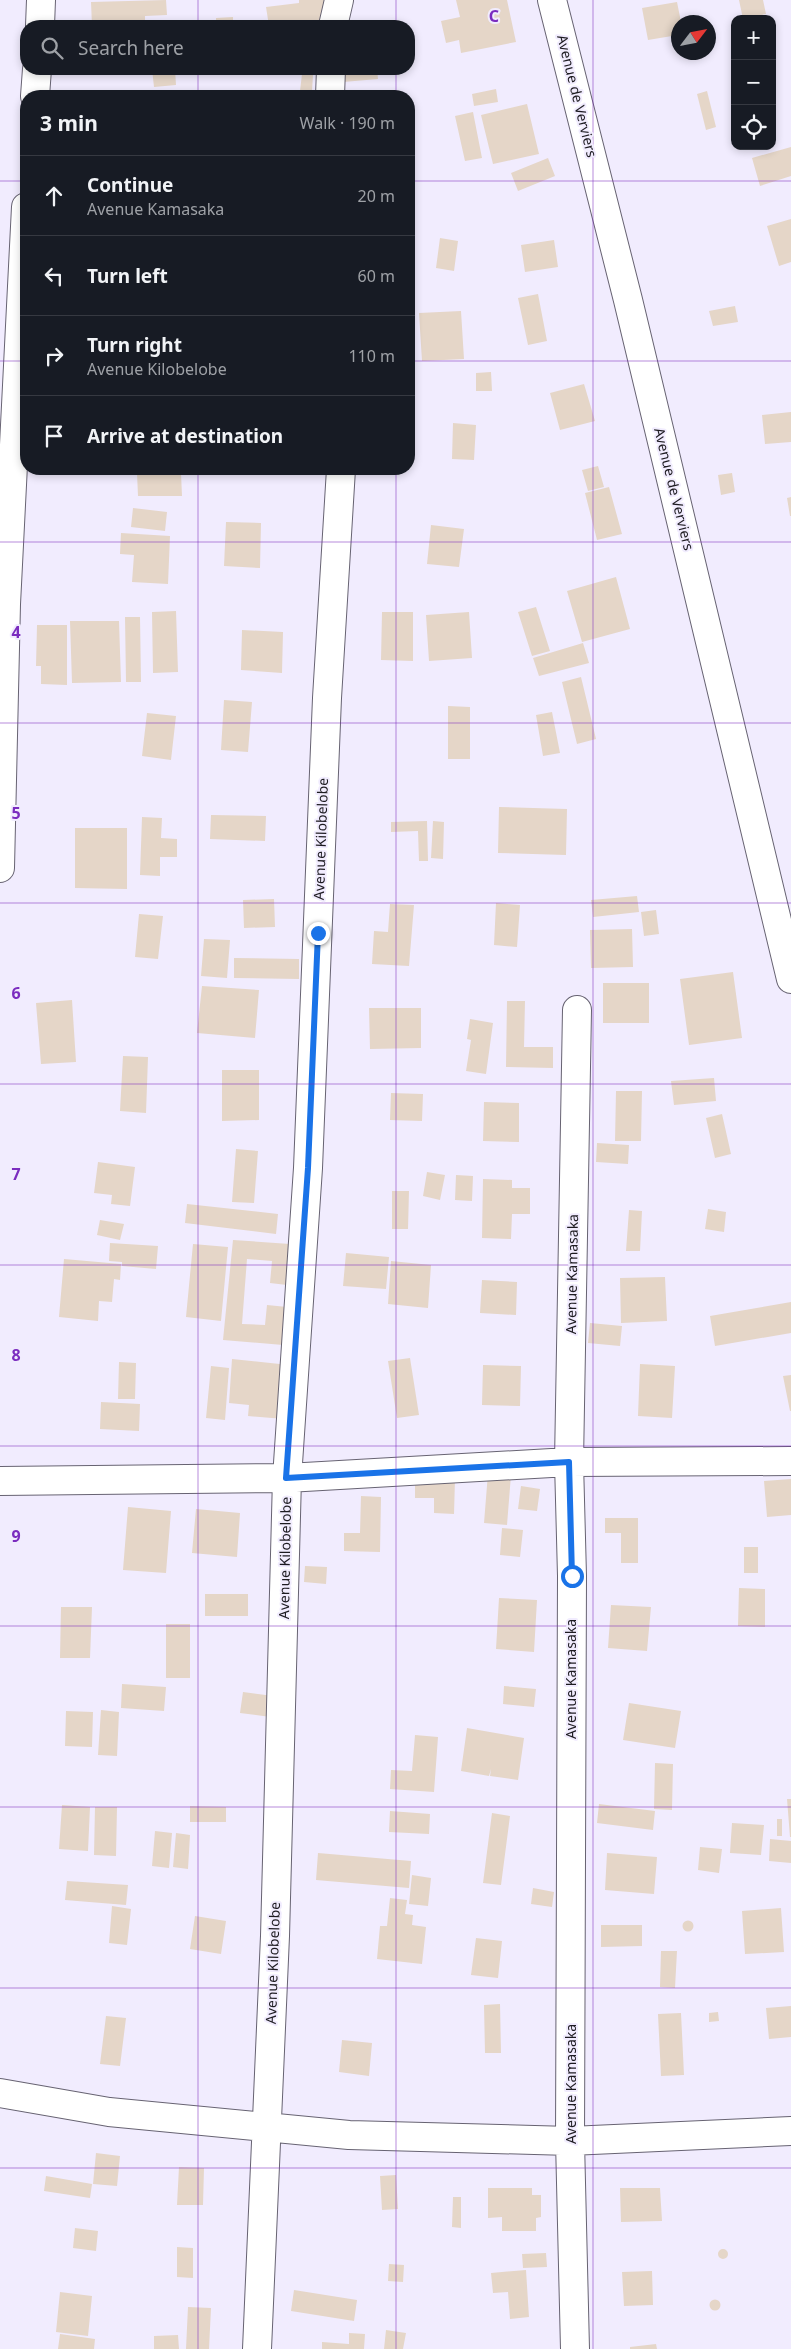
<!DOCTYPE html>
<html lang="en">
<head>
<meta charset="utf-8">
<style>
  :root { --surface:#171b24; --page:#242831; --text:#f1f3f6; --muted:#9ea1a6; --line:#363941 }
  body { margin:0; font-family:"Noto Sans",sans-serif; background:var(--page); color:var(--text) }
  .controls { position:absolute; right:15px; top:15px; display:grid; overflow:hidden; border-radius:10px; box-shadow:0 2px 8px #0003 }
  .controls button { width:45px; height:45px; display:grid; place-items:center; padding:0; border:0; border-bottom:1px solid var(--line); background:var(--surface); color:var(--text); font:25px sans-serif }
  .compass { position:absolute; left:671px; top:15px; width:45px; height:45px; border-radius:50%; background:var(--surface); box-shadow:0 2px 8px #0003; rotate:58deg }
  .stop { position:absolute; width:15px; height:15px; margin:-11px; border:4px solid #1a73e8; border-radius:50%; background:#fff }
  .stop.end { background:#1a73e8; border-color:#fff; box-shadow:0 1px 5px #0008 }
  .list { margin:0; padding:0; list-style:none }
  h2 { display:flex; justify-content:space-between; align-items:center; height:65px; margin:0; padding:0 20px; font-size:21px }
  h2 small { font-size:16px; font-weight:400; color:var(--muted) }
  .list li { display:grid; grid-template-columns:32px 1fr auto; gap:15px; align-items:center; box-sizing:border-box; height:80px; padding:0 20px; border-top:1px solid var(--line) }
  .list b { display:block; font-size:19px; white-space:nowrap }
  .list p { margin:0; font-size:16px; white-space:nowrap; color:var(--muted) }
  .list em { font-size:16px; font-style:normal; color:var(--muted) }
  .icon { flex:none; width:28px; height:28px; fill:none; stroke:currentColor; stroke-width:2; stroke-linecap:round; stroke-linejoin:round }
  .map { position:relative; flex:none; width:791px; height:2349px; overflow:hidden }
  .search { position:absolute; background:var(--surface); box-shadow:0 2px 8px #0003; left:20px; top:20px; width:395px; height:55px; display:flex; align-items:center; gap:12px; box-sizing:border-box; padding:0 18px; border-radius:20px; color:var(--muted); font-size:19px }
  .panel { position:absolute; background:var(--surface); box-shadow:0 2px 8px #0003; left:20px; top:90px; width:395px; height:385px; border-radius:20px }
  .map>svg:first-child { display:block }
</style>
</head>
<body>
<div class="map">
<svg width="791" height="2349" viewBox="0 0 791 2349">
  <rect width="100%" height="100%" fill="#f1ecfe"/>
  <path fill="#e5d6c8" d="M166 0 167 15 145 16V26H92L91 2Z
    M299 0H324L327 24 308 26H269L266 7 299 3Z
    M456 0H507L516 42 461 53 459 40 446 43 441 21 460 17Z
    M739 0H763L766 14 743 19Z
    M677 2 681 22H678V35L648 40 642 8Z
    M233 17V26H216V18Z
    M168 21 169 26H153L152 22Z
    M152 69H175L176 85 154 87Z
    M342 69H377L378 79 343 82Z
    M302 74 313 75 312 91H300Z
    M496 89 498 102 474 106 472 94Z
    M707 91 716 127 706 130 697 94Z
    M527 104 539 154 493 164 481 115Z
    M473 112 482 158 465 161 455 116Z
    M791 147V176L760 186 752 158Z
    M548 158 555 176 518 191 511 173Z
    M791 219V262L779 266 767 226Z
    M440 238 458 241 454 271 436 268Z
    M554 240 558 267 525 272 521 245Z
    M538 294 547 341 528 345 518 298Z
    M735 306 738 322 713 326 709 311Z
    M461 311 464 359 422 361 419 313Z
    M491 372 492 391H476V373Z
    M584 384 595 421 560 430 550 393Z
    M791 412V442L765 444 762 415Z
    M453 423 476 425 474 460 452 459Z
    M598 466 604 487 588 491 582 470Z
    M137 473H181L182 496H138Z
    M732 473 735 492 721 495 718 475Z
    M609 487 622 534 597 540 585 493Z
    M791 497V516H790L787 498Z
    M133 508 167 512 165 531 131 527Z
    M226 522 261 523 260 568 224 566Z
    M431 525 464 529 459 567 427 564Z
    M121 533 170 536 168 584 132 582 134 555 120 554Z
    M616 577 630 629 582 642 567 591Z
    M536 607 550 651 532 656 518 612Z
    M176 611 178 672 153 673 152 612Z
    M382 612H413V661L381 660Z
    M469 612 472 658 429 661 426 615Z
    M125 617H140L141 682H126Z
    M70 621H119L121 682 72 683Z
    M37 625H67V685L41 684V666H36Z
    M242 630 283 632 282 673 241 670Z
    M583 643 589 663 539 676 533 658Z
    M581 677 596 739 577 744 562 682Z
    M224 700 252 702 248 752 221 750Z
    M448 706 470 707V759H448Z
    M552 712 560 753 543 756 536 715Z
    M147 713 176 716 171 760 142 756Z
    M499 807 567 809 566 855 498 853Z
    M211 815 266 816 265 841 210 839Z
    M142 817 162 818 161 838 177 839V857H160V876L140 875Z
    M427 821 428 861H419L418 831 391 832V822Z
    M433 821 444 822 443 859 431 858Z
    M75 828H127V889L75 888Z
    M637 896 639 912 593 917 591 900Z
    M274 899 275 927 244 928 243 900Z
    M496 903 520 905 517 947 494 945Z
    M390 904 414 905 409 966 372 964 374 931 388 932Z
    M656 910 659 934 644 936 641 912Z
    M139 914 163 916 158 959 135 957Z
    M632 929 633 967 591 968 590 930Z
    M204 939 230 940 227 978 201 976Z
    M234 958 299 959V979L234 978Z
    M733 972 742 1038 689 1045 680 979Z
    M603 983H649V1023H603Z
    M202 986 259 990 255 1038 197 1033Z
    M72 1000 76 1062 41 1064 36 1003Z
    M507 1001H525L524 1047H553V1068L506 1067Z
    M369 1008H421V1048L370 1049Z
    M470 1019 493 1023 486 1074 466 1071 471 1040 467 1039Z
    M123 1056 148 1057 146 1113 120 1111Z
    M222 1070H259V1120L222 1121Z
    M714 1078 716 1101 674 1105 671 1081Z
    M616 1091H642L641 1141H615Z
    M391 1093 423 1094 422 1121 390 1120Z
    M484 1102 519 1103V1142L483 1141Z
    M722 1114 731 1154 715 1158 706 1118Z
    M597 1143 629 1145 628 1164 596 1162Z
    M236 1149 258 1151 254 1203 232 1202Z
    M98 1162 135 1167 130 1206 111 1204 112 1195 94 1193Z
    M427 1172 445 1175 440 1200 423 1196Z
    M456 1175 473 1176 472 1201 455 1200Z
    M483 1179 512 1180V1188H530V1214H512L511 1239 482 1238Z
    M392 1191H409L408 1229H392Z
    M187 1204 278 1214 276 1234 185 1223Z
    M708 1209 726 1212 724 1232 705 1229Z
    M629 1210 642 1211 640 1251H626Z
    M100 1220 124 1224 120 1240 97 1235Z
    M233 1240 290 1244 287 1285 270 1283 272 1261 247 1259 242 1324 265 1325 267 1305 287 1307 283 1345 223 1340Z
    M110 1243 158 1246 156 1269 122 1266V1262L109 1261Z
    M193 1244 228 1247 221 1321 186 1317Z
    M346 1253 389 1257 386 1289 343 1286Z
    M64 1259 121 1264 120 1280 114 1279 112 1302 99 1301 98 1321 59 1317Z
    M391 1261 431 1265 428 1308 388 1304Z
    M665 1277 667 1321 621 1323 620 1278Z
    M482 1280 517 1282 516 1315 480 1313Z
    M791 1302V1333L715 1346 710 1316Z
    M590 1323 622 1326 620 1346 588 1343Z
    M410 1358 419 1415 397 1418 388 1361Z
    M232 1359 289 1365 284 1419 248 1416 249 1405 229 1403Z
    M119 1362 136 1363 135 1399H118Z
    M640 1364 675 1366 672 1418 638 1416Z
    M483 1365 521 1366 520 1406 482 1405Z
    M211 1366 229 1368 225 1420 206 1418Z
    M791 1375V1411H790L783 1376Z
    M101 1402 140 1404 139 1431 100 1429Z
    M488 1473 511 1475 507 1525 484 1523Z
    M415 1478 455 1479 454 1514 434 1513V1498H415Z
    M791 1479V1515L767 1517 764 1481Z
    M521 1486 540 1489 537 1511 518 1509Z
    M361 1496 381 1497 380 1552 344 1551V1533H360Z
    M128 1507 171 1511 166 1573 123 1570Z
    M196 1509 240 1513 237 1557 192 1553Z
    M605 1518H638V1563H621V1533H605Z
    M502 1528 523 1530 520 1557 500 1555Z
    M744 1547H758V1573H744Z
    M305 1566 327 1567 326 1584 304 1582Z
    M739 1588 765 1589V1627L738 1626Z
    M205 1594H248V1616H205Z
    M499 1598 537 1600 534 1652 496 1649Z
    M611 1605 651 1607 647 1651 608 1648Z
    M61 1607H92L90 1658H60Z
    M166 1624H190V1678H166Z
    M122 1684 166 1687 164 1711 121 1708Z
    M504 1686 536 1689 534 1707 503 1704Z
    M243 1692 281 1697 278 1718 240 1713Z
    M629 1703 681 1711 675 1748 623 1740Z
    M101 1710 119 1712 117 1756 98 1755Z
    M66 1711 93 1712 92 1747 65 1746Z
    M467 1728 524 1738 518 1780 490 1776 491 1769 489 1776 461 1771Z
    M415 1735 438 1737 434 1792 390 1789 391 1770 412 1771Z
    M655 1763 673 1764 672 1810 654 1809Z
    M787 1799H791V1837H790Z
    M599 1804 655 1811 653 1830 597 1823Z
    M62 1805 90 1807 88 1851 59 1849Z
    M190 1806 226 1807V1822H190Z
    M95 1807H117L116 1856 94 1855Z
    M390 1811 430 1814 429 1834 389 1832Z
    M492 1813 510 1816 501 1885 483 1883Z
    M777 1819H782V1836H777Z
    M732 1823 764 1825 761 1855 730 1853Z
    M155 1831 172 1833 169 1868 152 1866Z
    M176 1833 190 1835 188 1869 173 1867Z
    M770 1839 791 1841V1863L769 1861Z
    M700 1847 722 1849 719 1873 698 1870Z
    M318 1853 411 1861 409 1888 316 1880Z
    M607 1853 657 1857 654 1894 605 1890Z
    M412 1875 431 1878 428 1906 409 1904Z
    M67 1881 128 1885 126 1905 65 1900Z
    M533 1888 554 1892 552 1907 531 1904Z
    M390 1898 407 1900 405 1914 413 1915 412 1925 426 1927 422 1964 377 1959 380 1926H387Z
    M112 1906 131 1909 127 1945 109 1943Z
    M781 1908 784 1952 745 1954 742 1911Z
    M195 1916 226 1921 221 1954 190 1949Z
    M682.5 1926a5.5 5.5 0 1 1 11 0a5.5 5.5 0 1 1-11 0Z
    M601 1925H642V1946L601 1947Z
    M476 1938 502 1941 498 1978 471 1975Z
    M661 1951H677L675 1988 660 1987Z
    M500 2004 501 2053H485L484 2005Z
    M791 2006V2037L769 2039 766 2008Z
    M718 2012 719 2021 709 2022V2013Z
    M681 2013 684 2075 661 2076 658 2014Z
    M106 2016 126 2018 120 2066 100 2064Z
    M342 2040 372 2043 369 2076 339 2072Z
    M96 2153 120 2156 117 2186 93 2184Z
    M179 2167 204 2168 203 2205H177Z
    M396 2175 398 2209 382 2210 380 2176Z
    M46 2176 92 2184 90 2198 44 2191Z
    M488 2188H532V2195H541V2217L536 2218V2231H502V2217L488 2218Z
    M620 2188H660L662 2221 621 2222Z
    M453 2197H461V2228L452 2227Z
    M75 2228 98 2231 96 2251 73 2248Z
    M177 2247 193 2248V2278L177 2277Z
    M718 2254a5 5 0 1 1 10 0a5 5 0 1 1-10 0Z
    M546 2253 547 2267 523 2268 522 2254Z
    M389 2264 404 2265 403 2282 388 2281Z
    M526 2270 529 2317 510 2319 508 2292 493 2293 491 2273Z
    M652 2271 653 2305 624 2306 622 2272Z
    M294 2290 357 2300 354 2321 291 2311Z
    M60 2292 92 2296 88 2336 56 2332Z
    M709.5 2305a5.5 5.5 0 1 1 11 0a5.5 5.5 0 1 1-11 0Z
    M188 2307 211 2308 209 2349H186Z
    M386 2330 406 2333 403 2349H384Z
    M349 2333 365 2334 364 2349H322V2342L349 2344Z
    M60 2334 95 2339 94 2349H58Z
    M178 2335 179 2349H154V2336Z
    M656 2344 657 2349H630V2347Z"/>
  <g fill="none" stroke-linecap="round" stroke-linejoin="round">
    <defs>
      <path id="minor" d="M552 0 628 300 791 979
        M40 26 41 0
        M333 26 339 0
        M35 96 37 69
        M330 96 331 69
        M0 868 6 604 26 207
        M0 1481 287 1478 569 1462 791 1461
        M0 2093 109 2112 349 2135 570 2141 791 2131
        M257 2349 275 1936 287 1478 308 1168 327 698 341 469
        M575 2349 570 2141 572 1576 569 1462 577 1010"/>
    </defs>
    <use href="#minor" stroke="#676372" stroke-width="30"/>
    <use href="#minor" stroke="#fff" stroke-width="28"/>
  </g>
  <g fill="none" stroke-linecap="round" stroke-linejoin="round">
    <path stroke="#1a73e8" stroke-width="6" d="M318 933 308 1168 286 1478 569 1462 572 1576"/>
  </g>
  <path fill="none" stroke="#7b2cbf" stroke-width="1" stroke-opacity="0.55" d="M198 0V26M396 0V26M593 0V2349M198 69V96M396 69V96M0 181H26M409 181H791M0 361H26M409 361H791M198 469V2349M396 469V2349M0 542H791M0 723H791M0 903H791M0 1084H791M0 1265H791M0 1446H791M0 1626H791M0 1807H791M0 1988H791M0 2168H791"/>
  <g text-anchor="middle" stroke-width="4" stroke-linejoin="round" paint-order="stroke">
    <g font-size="14" fill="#1d1b21" stroke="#f1ecfe">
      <text transform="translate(577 96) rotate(76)" y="5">Avenue de Verviers</text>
      <text transform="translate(674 489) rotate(76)" y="5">Avenue de Verviers</text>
      <text transform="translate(321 839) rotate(-88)" y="5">Avenue Kilobelobe</text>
      <text transform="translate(572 1274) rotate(-89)" y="5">Avenue Kamasaka</text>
      <text transform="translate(285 1558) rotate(-89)" y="5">Avenue Kilobelobe</text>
      <text transform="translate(571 1679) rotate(-90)" y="5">Avenue Kamasaka</text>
      <text transform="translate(273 1963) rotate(-88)" y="5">Avenue Kilobelobe</text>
      <text transform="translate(571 2084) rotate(-90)" y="5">Avenue Kamasaka</text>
    </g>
  </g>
  <g font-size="16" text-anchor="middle" font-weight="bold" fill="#7b2cbf" stroke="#f1ecfe" stroke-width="4" stroke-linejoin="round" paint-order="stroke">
    <text x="494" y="22">C</text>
    <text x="16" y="638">4</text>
    <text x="16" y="819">5</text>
    <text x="16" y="999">6</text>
    <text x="16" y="1180">7</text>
    <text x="16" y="1361">8</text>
    <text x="16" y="1542">9</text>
  </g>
</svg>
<div class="controls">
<button>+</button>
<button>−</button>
<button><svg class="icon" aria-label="locate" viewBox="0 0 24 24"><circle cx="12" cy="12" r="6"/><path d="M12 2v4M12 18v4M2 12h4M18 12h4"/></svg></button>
</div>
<svg class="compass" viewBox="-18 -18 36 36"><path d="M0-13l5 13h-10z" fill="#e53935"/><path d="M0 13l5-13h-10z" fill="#9ea1a6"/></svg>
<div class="stop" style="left:572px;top:1576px"></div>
<div class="stop end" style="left:318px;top:933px"></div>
<div class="search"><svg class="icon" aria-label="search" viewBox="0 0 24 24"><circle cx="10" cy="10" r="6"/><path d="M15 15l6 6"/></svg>Search here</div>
<section class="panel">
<h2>3 min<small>Walk · 190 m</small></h2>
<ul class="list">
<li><svg class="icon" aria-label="ahead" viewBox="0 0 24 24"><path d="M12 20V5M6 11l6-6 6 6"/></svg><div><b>Continue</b><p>Avenue Kamasaka</p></div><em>20 m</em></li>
<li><svg class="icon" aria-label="left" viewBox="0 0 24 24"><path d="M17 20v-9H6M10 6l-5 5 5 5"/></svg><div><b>Turn left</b></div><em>60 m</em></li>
<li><svg class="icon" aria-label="right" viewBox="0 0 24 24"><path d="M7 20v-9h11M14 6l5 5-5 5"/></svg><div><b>Turn right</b><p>Avenue Kilobelobe</p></div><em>110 m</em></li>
<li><svg class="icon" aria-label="arrive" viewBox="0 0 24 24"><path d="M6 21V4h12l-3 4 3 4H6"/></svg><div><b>Arrive at destination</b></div></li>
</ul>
</section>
</div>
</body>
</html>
